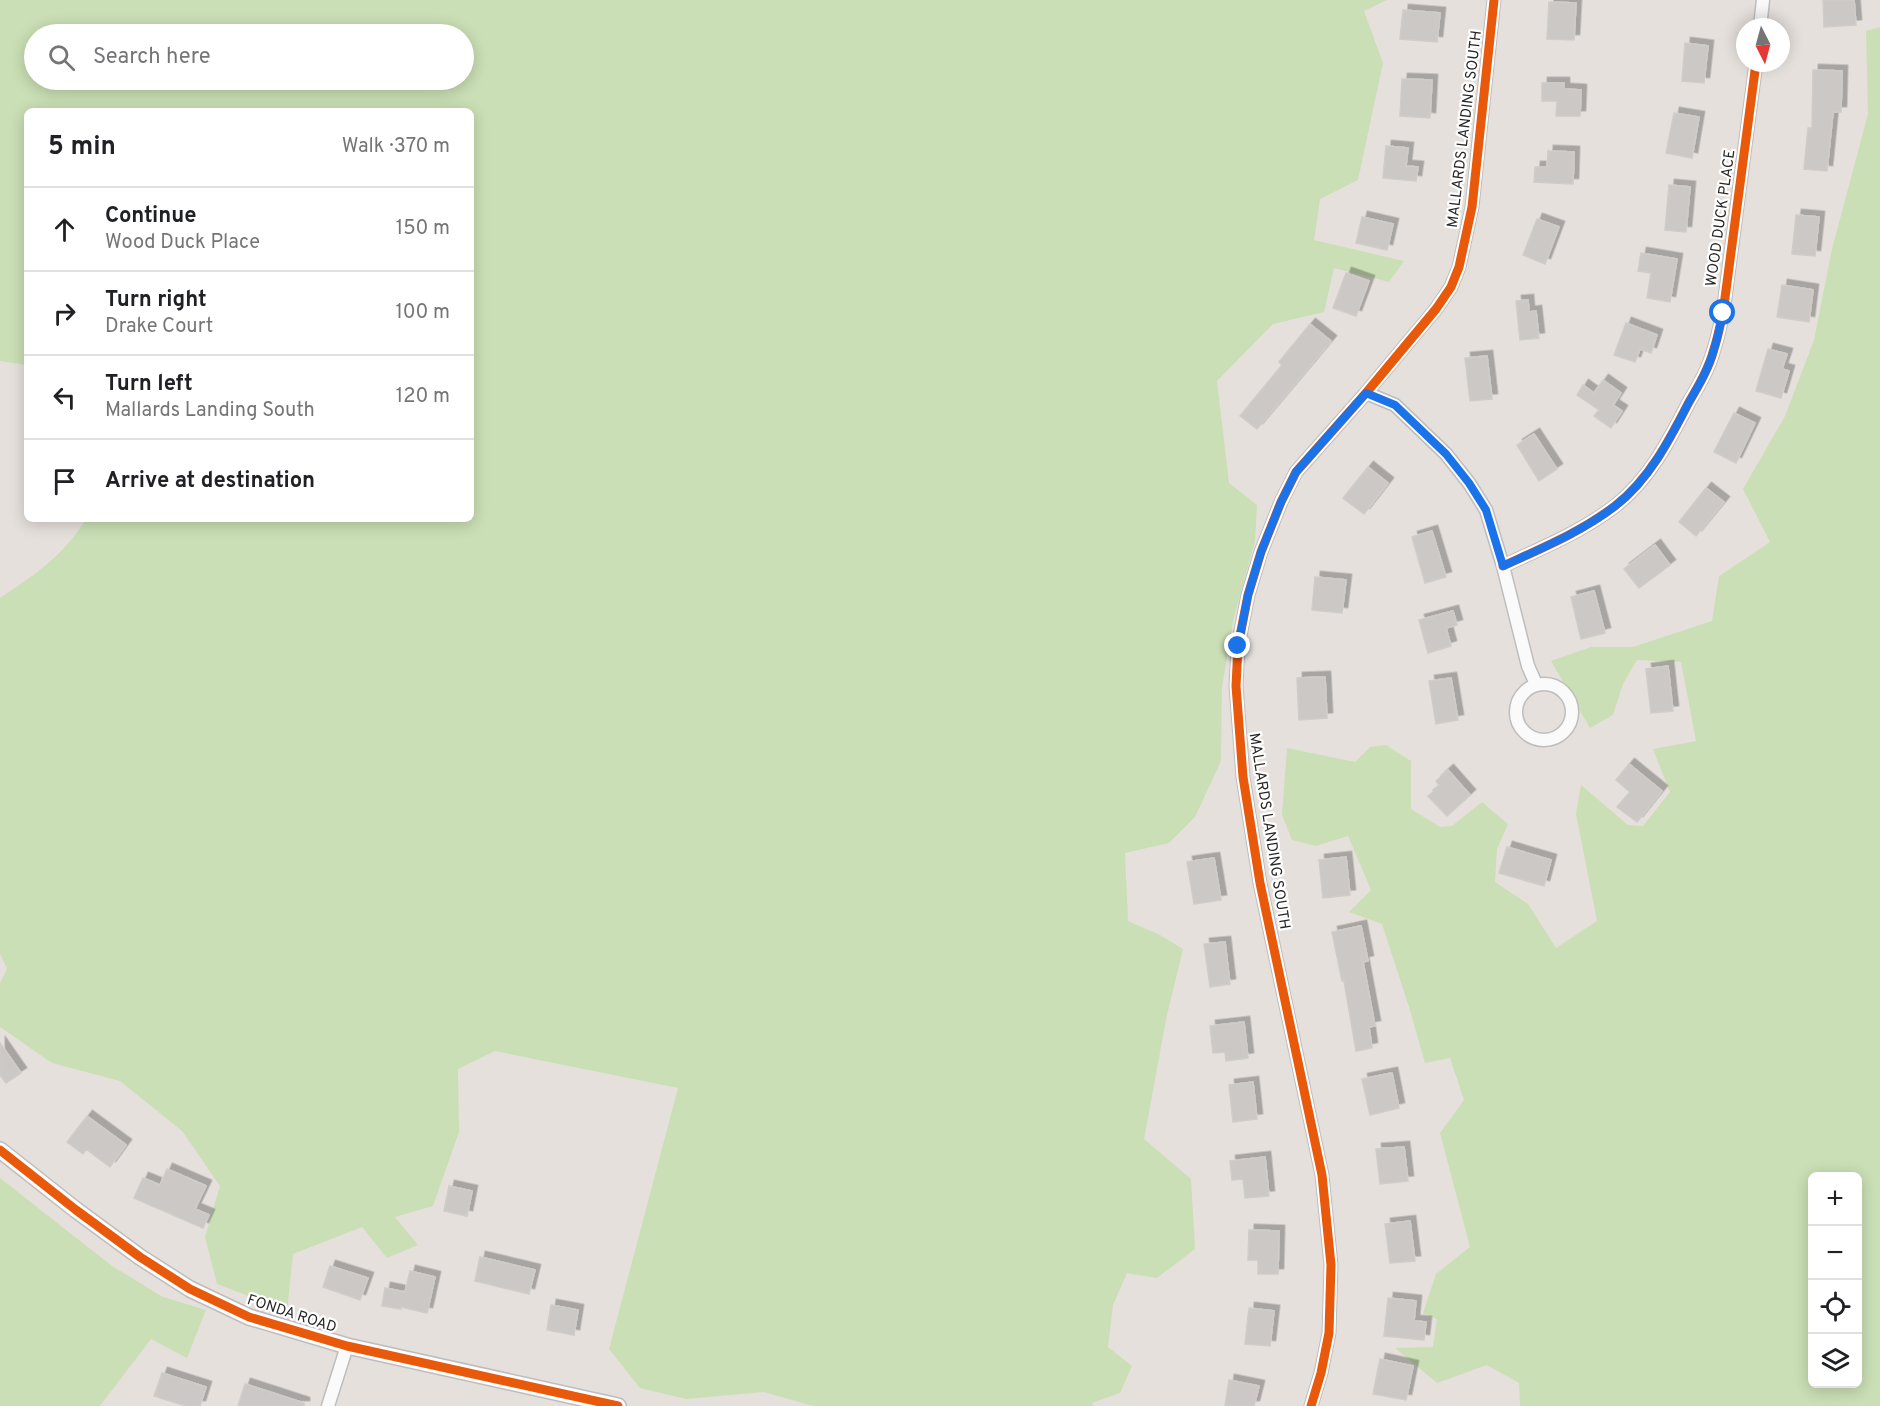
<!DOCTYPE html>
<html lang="en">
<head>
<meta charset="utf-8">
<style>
  :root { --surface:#fff; --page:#f2f2f2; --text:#202124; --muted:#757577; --line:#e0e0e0 }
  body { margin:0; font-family:Overpass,sans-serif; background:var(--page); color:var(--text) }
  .controls { position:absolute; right:18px; bottom:18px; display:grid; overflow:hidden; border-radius:9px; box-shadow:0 3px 15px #0003 }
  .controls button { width:54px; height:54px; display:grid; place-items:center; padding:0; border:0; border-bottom:2px solid var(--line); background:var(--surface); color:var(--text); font:30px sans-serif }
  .compass { position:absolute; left:1736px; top:18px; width:54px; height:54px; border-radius:50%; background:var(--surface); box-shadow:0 3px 15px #0003; rotate:174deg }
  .stop { position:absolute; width:18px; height:18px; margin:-14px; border:4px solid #1a73e8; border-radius:50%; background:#fff }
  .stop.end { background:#1a73e8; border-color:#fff; box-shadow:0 2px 6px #0008 }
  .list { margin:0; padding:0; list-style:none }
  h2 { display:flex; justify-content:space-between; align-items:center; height:78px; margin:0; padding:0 24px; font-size:26px }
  h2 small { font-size:20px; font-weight:400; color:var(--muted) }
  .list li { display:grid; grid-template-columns:39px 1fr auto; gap:18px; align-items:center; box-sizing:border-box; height:84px; padding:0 24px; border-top:2px solid var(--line) }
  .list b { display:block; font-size:22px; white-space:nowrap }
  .list p { margin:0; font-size:20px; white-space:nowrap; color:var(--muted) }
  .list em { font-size:20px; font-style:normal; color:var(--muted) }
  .icon { flex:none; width:33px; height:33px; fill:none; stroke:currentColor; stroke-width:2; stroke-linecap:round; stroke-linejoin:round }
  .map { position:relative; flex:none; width:1880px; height:1406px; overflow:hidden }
  .search { position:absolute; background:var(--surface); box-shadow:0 3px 15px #0003; left:24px; top:24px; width:450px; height:66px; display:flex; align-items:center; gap:15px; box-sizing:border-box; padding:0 21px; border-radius:33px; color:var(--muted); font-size:22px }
  .panel { position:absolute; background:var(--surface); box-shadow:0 3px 15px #0003; left:24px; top:108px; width:450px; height:414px; border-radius:9px }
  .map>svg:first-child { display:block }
</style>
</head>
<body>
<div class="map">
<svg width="1880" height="1406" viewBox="0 0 1880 1406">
  <defs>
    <filter id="shadow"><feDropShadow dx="5.5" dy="-5.5" stdDeviation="0" flood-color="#0004"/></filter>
  </defs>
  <rect width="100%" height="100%" fill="#e5e0dc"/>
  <path fill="#cadfb5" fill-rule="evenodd" d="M0 0H1387L1364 11 1383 63 1358 180 1320 199 1314 240 1404 261 1389 282 1334 268 1324 312 1273 324 1217 381 1229 483 1257 505 1255 541 1234 617 1222 687 1221 761 1195 817 1169 843 1125 853 1128 921 1160 935 1183 949 1167 1015 1144 1139 1191 1179 1195 1249 1157 1278 1127 1273 1113 1305 1108 1347 1132 1366 1120 1393 1092 1403 1094 1406H813L764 1392 686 1399 640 1388 609 1349 678 1088 495 1051 458 1069 459 1132 433 1206 395 1217 418 1245 387 1258 362 1227 293 1254 287 1311 217 1284 205 1237 220 1186 182 1131 120 1081 52 1063 0 1027V983L7 969 0 954V598C36 574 63 556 86 519H471V111H27V365L0 361ZM34 34H464V80H34Z
    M1880 27V1406H1520L1519 1383 1487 1365 1437 1383 1395 1348 1433 1347 1437 1319 1423 1313 1436 1274 1470 1247 1440 1133 1464 1100 1450 1058 1425 1063 1409 1007 1382 924 1349 912 1371 890 1348 836 1316 846 1292 840 1282 815 1287 748 1355 762 1370 747 1386 745 1411 761V809L1440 827 1452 826 1482 802 1508 824 1497 849 1495 882 1528 904 1556 948 1597 921 1576 814 1581 785 1628 825 1643 826 1670 792 1653 749 1696 741 1681 662 1637 660 1623 684 1613 715 1590 728 1551 661 1591 647H1633L1712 621 1719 576 1770 542 1743 489 1785 416 1814 340 1832 249 1868 114 1866 31ZM1812 1176H1858V1384H1812Z
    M0 1178 112 1266 163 1297 206 1310 187 1358 151 1339 100 1406H0Z"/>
  <path fill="#cbc8c5" stroke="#d0ccc8" stroke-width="1.5" filter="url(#shadow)" d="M1823 0H1854L1856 25 1824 27Z
    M1549 2 1576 3 1574 40 1547 39Z
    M1403 10 1440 13 1437 42 1400 39Z
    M1685 43 1708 46 1704 83 1682 81Z
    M1813 70 1842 71 1841 112H1833L1827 171 1804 169 1808 128H1812Z
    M1402 79 1432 80 1430 118 1400 116Z
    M1542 83H1564V89L1581 90 1580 116H1556L1557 101H1542Z
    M1674 113 1699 117 1692 158 1666 153Z
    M1386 146 1408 148 1406 166 1418 167 1416 181 1383 178Z
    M1548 151 1574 152 1573 184 1534 182 1535 167H1547Z
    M1669 185 1690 187 1686 232 1665 230Z
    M1796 215 1819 217 1815 256 1792 254Z
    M1362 217 1393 224 1387 250 1356 243Z
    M1537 219 1559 227 1545 264 1523 255Z
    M1641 253 1677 259 1670 302 1647 298 1651 273 1638 271Z
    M1346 273 1369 281 1356 316 1333 308Z
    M1782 285 1813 290 1809 322 1777 317Z
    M1528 300 1529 312 1536 311 1539 338 1520 340 1516 301Z
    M1626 323 1657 335 1651 353 1640 349 1635 362 1614 355Z
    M1310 324 1331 341 1257 429 1240 416 1282 365 1279 362Z
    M1768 349 1787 354 1782 369 1789 371 1781 398 1756 391Z
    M1487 356 1492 399 1470 401 1465 358Z
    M1603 380 1621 393 1613 405 1622 411 1611 428 1594 416 1599 410 1577 395 1583 385 1594 393Z
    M1734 413 1755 423 1736 463 1714 452Z
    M1534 434 1557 469 1539 481 1517 445Z
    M1368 467 1388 483 1364 514 1343 498Z
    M1706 488 1724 502 1696 536 1679 522Z
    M1432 531 1446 577 1425 583 1412 537Z
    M1655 545 1670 565 1639 588 1624 569Z
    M1315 577 1346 580 1342 613 1312 610Z
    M1594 591 1605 633 1581 639 1571 597Z
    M1453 611 1457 625 1446 628 1451 646 1428 653 1419 620Z
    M1668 666 1673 711 1651 713 1646 669Z
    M1325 677 1327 718 1299 720 1297 678Z
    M1451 678 1458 720 1436 724 1429 681Z
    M1629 764 1662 791 1637 822 1617 807 1630 792 1616 780Z
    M1448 770 1470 795 1447 816 1428 796 1440 786 1436 781Z
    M1507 847 1551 860 1544 886 1499 873Z
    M1346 857 1350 895 1323 898 1319 860Z
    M1214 858 1221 900 1194 904 1187 862Z
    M1361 926 1368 961 1363 962 1375 1026 1369 1027 1372 1048 1356 1051 1344 981H1342L1332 932Z
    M1225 942 1230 984 1210 987 1204 944Z
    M1244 1022 1248 1058 1226 1061 1225 1052 1213 1053 1210 1026Z
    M0 1043 21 1073 6 1083 0 1075Z
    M1392 1073 1399 1108 1370 1115 1362 1079Z
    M1253 1082 1257 1119 1233 1122 1229 1085Z
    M87 1116 126 1145 110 1167 86 1149 83 1154 67 1142Z
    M1404 1147 1408 1181 1380 1184 1376 1149Z
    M1265 1157 1269 1196 1245 1198 1243 1179 1232 1180 1230 1161Z
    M167 1169 206 1186 195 1209 209 1215 203 1228 134 1198 143 1178 160 1185Z
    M449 1186 472 1191 467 1216 444 1211Z
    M1410 1221 1415 1261 1390 1263 1385 1224Z
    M1249 1230 1279 1231 1278 1274H1258V1260H1248Z
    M480 1257 535 1270 529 1294 475 1281Z
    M330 1266 368 1278 360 1300 323 1287Z
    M410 1271 435 1277 427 1313 401 1307V1309L382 1306 385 1288 405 1292Z
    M1388 1298 1416 1301 1414 1321 1426 1322 1424 1340 1384 1336Z
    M551 1305 578 1310 574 1335 547 1330Z
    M1249 1308 1274 1311 1270 1346 1245 1344Z
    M1380 1359 1413 1366 1406 1400 1373 1394Z
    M162 1373 206 1387 200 1406H186L154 1396Z
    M1229 1380 1259 1386 1254 1406H1225Z
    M245 1384 304 1403V1406H238Z"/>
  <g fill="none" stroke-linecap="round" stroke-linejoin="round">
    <defs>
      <path id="minor" d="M1760 27 1763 0
        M1366 393 1395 405 1446 454 1469 483 1486 510 1503 566 1528 666 1536 684
        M1503 566C1542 548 1581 532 1615 506 1649 480 1670 439 1689 402 1699 385 1709 368 1714 349 1718 337 1720 325 1723 313L1756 63
        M1516 712a28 28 0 1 1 56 0a28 28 0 1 1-56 0Z
        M328 1406 347 1346
        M1311 1406 1321 1373 1329 1333 1331 1265 1322 1175 1260 883 1243 777 1236 686 1238 646 1248 595 1261 552 1281 502 1296 472 1366 393 1436 309 1451 287 1459 267 1472 207 1494 0"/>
      <path id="tertiary" d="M0 1150 76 1210 140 1257 190 1289 249 1317 347 1346 618 1406"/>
    </defs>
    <use href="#minor" stroke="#bebdbe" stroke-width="15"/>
    <use href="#tertiary" stroke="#bebdbe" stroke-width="18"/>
    <use href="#minor" stroke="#fbfafa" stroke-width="12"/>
    <use href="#tertiary" stroke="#fbfafa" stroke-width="15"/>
    <defs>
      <path id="cycleway" d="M1503 566C1542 548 1581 532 1615 506 1649 480 1670 439 1689 402 1699 385 1709 368 1714 349 1718 337 1720 325 1723 313L1756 63
        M0 1150 76 1210 140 1257 190 1289 249 1317 347 1346 618 1406
        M1311 1406 1321 1373 1329 1333 1331 1265 1322 1175 1260 883 1243 777 1236 686 1238 646 1248 595 1261 552 1281 502 1296 472 1366 393 1436 309 1451 287 1459 267 1472 207 1494 0"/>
    </defs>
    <use href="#cycleway" stroke="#fff" stroke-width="13"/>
    <use href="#cycleway" stroke="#e8590c" stroke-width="9"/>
  </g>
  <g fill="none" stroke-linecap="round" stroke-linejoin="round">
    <path stroke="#1a73e8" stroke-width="8" d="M1238 646 1248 595 1261 552 1281 502 1296 472 1366 393 1395 405 1446 454 1469 483 1486 510 1503 566C1542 548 1581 532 1615 506 1649 480 1670 439 1689 402 1699 385 1709 368 1714 349 1718 337 1720 325 1723 313"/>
  </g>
  <g text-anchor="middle" stroke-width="4.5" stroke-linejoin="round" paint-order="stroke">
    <g font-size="15" fill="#262626" stroke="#fff">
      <text transform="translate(1464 129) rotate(-83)" y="5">MALLARDS LANDING SOUTH</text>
      <text transform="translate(1720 218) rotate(-82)" y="5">WOOD DUCK PLACE</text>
      <text transform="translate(1270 831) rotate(81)" y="5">MALLARDS LANDING SOUTH</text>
      <text transform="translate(292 1313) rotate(18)" y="5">FONDA ROAD</text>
    </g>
  </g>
</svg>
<div class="controls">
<button>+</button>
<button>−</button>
<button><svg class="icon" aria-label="locate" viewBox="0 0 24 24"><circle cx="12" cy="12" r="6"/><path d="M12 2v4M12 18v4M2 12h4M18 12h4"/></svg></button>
<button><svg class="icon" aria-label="layers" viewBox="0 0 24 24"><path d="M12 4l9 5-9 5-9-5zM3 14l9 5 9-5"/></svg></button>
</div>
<svg class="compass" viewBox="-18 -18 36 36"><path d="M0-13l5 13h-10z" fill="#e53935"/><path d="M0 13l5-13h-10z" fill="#757577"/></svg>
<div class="stop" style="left:1723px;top:313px"></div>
<div class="stop end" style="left:1238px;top:646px"></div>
<div class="search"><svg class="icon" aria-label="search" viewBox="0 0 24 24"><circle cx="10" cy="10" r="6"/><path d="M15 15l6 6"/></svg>Search here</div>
<section class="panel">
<h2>5 min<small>Walk · 370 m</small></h2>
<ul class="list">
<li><svg class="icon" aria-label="ahead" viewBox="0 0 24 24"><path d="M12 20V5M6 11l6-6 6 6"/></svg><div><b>Continue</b><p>Wood Duck Place</p></div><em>150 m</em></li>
<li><svg class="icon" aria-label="right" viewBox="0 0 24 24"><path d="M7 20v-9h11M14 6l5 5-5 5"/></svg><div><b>Turn right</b><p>Drake Court</p></div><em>100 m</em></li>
<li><svg class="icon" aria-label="left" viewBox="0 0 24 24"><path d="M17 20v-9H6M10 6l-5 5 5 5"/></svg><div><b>Turn left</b><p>Mallards Landing South</p></div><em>120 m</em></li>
<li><svg class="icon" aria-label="arrive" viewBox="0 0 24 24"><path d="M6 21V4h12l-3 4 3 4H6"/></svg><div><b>Arrive at destination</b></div></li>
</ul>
</section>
</div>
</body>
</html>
